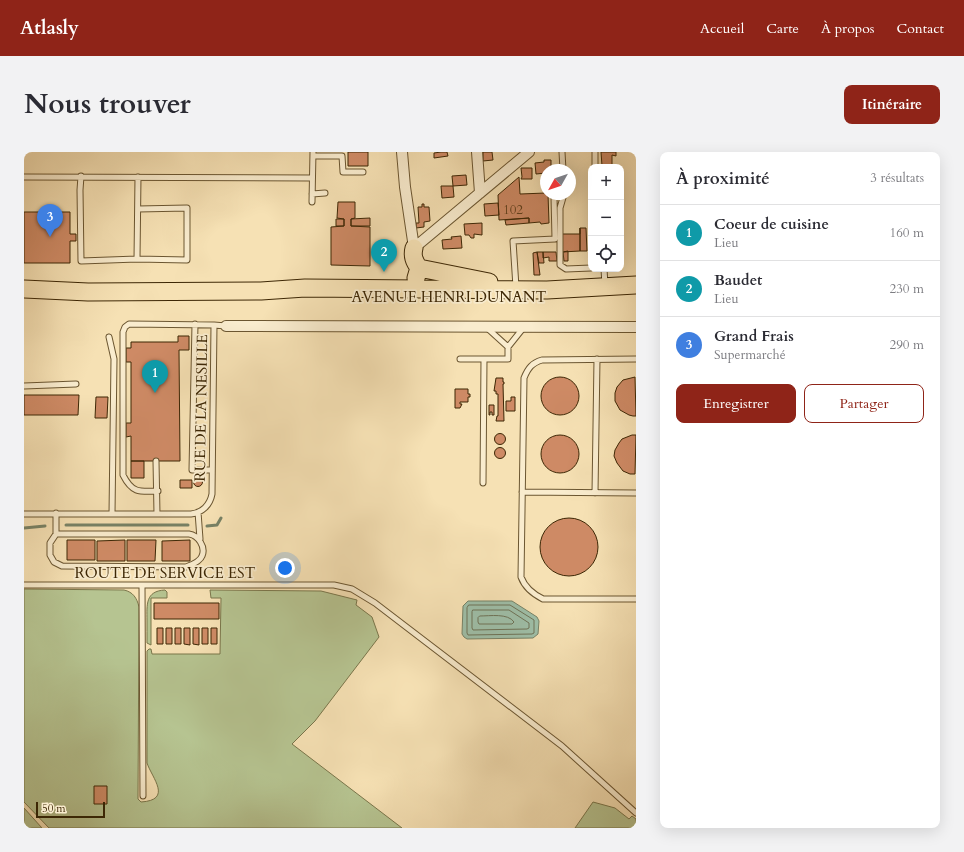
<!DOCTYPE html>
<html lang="fr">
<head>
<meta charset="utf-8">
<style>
  :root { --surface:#fff; --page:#f2f2f3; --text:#2b2b33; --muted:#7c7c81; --line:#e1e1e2; --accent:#8f2418 }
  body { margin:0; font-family:Cardo,serif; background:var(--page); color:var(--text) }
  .controls { position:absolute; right:12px; top:12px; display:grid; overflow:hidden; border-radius:8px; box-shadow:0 4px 16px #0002 }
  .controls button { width:36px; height:36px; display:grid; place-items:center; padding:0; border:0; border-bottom:1px solid var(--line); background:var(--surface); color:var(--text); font:20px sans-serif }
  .compass { position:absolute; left:516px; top:12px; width:36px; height:36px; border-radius:50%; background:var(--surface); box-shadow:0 4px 16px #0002; rotate:230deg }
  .scale { position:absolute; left:12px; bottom:10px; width:69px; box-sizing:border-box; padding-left:4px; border:2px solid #3d2705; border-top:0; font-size:11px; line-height:14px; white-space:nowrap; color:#3d2705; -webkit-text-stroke:3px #f9ecce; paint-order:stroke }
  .you { position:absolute; left:261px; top:416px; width:14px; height:14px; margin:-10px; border:3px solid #fff; border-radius:50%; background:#1a73e8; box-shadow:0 0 0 6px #1a73e833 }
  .badge { display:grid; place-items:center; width:26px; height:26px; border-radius:50%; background:var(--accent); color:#fff; font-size:13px; font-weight:700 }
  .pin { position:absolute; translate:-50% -33px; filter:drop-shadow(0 1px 2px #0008) }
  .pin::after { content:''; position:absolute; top:21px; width:14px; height:12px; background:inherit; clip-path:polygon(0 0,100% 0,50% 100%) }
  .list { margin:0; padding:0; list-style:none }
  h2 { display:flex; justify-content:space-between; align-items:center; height:52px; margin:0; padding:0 16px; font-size:17px }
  h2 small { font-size:13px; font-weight:400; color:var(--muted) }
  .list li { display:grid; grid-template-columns:26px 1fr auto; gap:12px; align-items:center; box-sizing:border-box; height:56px; padding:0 16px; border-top:1px solid var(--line) }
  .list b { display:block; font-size:15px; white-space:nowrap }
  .list p { margin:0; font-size:13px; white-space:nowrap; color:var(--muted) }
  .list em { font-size:13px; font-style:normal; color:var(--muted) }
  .actions { display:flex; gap:8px; padding:12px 16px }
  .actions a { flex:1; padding:9px 0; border:1px solid var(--accent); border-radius:8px; text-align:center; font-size:14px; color:var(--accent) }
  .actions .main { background:var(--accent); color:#fff }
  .icon { flex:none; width:22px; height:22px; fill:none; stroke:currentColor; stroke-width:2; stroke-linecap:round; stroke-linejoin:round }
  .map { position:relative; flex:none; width:612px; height:676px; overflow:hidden; border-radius:8px }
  header { display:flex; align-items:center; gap:24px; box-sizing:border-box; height:56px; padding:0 20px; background:var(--accent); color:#fff }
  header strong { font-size:19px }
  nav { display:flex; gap:22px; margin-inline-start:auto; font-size:14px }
  .intro { display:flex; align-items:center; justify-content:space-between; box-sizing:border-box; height:96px; padding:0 24px }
  h1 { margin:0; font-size:28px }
  .button { padding:10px 18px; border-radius:8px; background:var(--accent); color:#fff; font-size:14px; font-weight:700 }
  main { display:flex; gap:24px; padding:0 24px }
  aside { flex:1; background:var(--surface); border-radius:8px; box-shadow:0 4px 16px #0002 }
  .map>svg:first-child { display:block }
</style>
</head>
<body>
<header>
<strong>Atlasly</strong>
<nav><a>Accueil</a><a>Carte</a><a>À propos</a><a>Contact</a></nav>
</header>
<div class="intro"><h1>Nous trouver</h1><a class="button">Itinéraire</a></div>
<main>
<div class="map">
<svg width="612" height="676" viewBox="0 0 612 676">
  <rect width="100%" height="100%" fill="#f6e1b4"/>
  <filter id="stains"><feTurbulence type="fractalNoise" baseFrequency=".005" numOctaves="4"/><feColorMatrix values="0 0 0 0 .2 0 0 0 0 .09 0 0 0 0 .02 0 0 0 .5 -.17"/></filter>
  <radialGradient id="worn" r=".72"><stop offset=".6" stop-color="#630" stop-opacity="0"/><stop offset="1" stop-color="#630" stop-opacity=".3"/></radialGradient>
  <path fill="#b6c491" stroke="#7a764b" d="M0 437 100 438C109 440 113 446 115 455L114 647 117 650C149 648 128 626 123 611V499L125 497H127L128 502H196L197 446H187L186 438 297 439 333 448 332 453 348 465 355 485 291 569 268 592 378 676H25L0 650Z
    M141 438 143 440V446H127V493L123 491C123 483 123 476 123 468 123 453 121 439 141 438Z
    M569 650 591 656 605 667 608 664 612 667V676H551Z
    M0 656 18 676H0Z"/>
  <path fill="#9ebea7" stroke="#778266" d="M444 449H488L513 465 515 469 514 482 509 486 443 487 440 485 438 482 439 454Z"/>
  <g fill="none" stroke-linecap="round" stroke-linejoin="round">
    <path stroke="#6e7256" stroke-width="1" d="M445 453H486L510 468V481L508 482 444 483 443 481V456Z
      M449 458H485L505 471V476L503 477 449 478 448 476V460Z
      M456 464C466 464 484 461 490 470L488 472H455L454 470V466Z"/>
    <path stroke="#778266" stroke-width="3" d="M42 373H164
      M183 374 193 373 197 366
      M0 376 21 374"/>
  </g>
  <path fill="#ce8a65" stroke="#3d2705" d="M324 0H344V14H324Z
    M417 0H423L424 4 410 6V1Z
    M459 0H468L469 8 459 9Z
    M577 0H592V4L588 3V14H578Z
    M520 8H527V18H522V21L512 22 511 11 520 10Z
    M497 16H508V27H497L498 25Z
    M442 23 443 33 429 34 428 24Z
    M495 25 496 42 522 41V42H524L525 71 517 72 516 70 505 71V66L475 68 474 43Z
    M417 34H429L430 45 418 46Z
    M314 50H331V66L327 67V74L346 75V114L307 113V75L320 74V67L313 66Z
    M474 51 475 63 461 64 460 52Z
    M398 52H400V55H405L406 69 400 70V75L392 76V71H395L394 55H398Z
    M0 60H46V82H52V89H46V111H0Z
    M346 66V74H327V67Z
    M505 66V71L482 73 481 68Z
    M312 67H320V74H312Z
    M458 71V83L450 82V86H447L445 83H441L440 72Z
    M556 76V99L538 100V82H556Z
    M556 76H562L563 99H556Z
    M437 84 438 96 419 97 418 88 428 87 427 85Z
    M544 99V109H540L539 100Z
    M513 100 516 123H510L509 101Z
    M513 100H519L520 111H515Z
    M519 100H532L533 109H525V105L519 106Z
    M154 184H165V198H155L156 309H107V284L102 285V271H107V210H102V196H107V190H154Z
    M517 244a19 19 0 1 1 38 0a19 19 0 1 1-38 0Z
    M611 225 612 264H609L605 263 596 258 591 249V241L593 235 599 228Z
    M472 226H479V230H480V232H479L480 269H472L473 264H474V242H472V239H470Z
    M431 237H444V242H446V245H444V250H436V252H438L436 256H431Z
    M0 243H55L54 263H0Z
    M72 245H84L83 266H71Z
    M487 245H491V259H482V249H487Z
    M465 253H470V263H468V260H466V263H465Z
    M470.5 287a5.5 5.5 0 1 1 11 0a5.5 5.5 0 1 1-11 0Z
    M517 302a19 19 0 1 1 38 0a19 19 0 1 1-38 0Z
    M608 283H612L611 322H606L599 319 593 311 590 304 591 298 595 291 598 287Z
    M470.5 301a5.5 5.5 0 1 1 11 0a5.5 5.5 0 1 1-11 0Z
    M107 309H120V326H107Z
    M169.5 330a4.5 4.5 0 1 1 9 0a4.5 4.5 0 1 1-9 0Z
    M156 328H168V336H156Z
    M516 395a29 29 0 1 1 58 0a29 29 0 1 1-58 0Z
    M43 388H71V408H43Z
    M101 388V409H73V389Z
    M103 388H132L131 409H103Z
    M166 388V409H138V389Z
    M130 451H195V467H130Z
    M133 476H139V492H133Z
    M142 476H148V492H142Z
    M151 476H157V492H151Z
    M160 476H166V493L160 492Z
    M169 476H175V493L169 492Z
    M178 476H184V492H178Z
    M187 476H193V492H187Z
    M70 634H83V652H70Z"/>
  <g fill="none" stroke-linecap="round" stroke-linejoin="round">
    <defs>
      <path id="service" d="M538 0 539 18
        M289 4H318L319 20H339
        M571 15V0
        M57 24 56 38 57 109 113 107 114 25
        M0 25 288 26
        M288 42 301 41
        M540 42 536 56V113L542 117 567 116
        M288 50 289 0
        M113 107 163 108V56L114 57
        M580 117 581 133
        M492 135 489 89 531 87 530 45
        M171 172 168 318H188
        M85 185 90 207 88 362
        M484 195 500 175
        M436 207H484V195L462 175
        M612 207 518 208C508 211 504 216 500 226L497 425C501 436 509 442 519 447H612
        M0 234 52 232
        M132 309 133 362
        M459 331 460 207
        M134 339C115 340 108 341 99 323V180L101 175 105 172 190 173
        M498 340 612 341
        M571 341 573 207
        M174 360 176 387
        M32 361V382L26 391V403L30 410 38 414 162 415C167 413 176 410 178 404 182 395 174 383 165 382H32
        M0 362H167C178 361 186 353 188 342L190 173 202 174
        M0 433H310L328 437 351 451 538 594 612 661
        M118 433 119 644"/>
      <path id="minor" d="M378 0 381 35 390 96
        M453 0 456 41
        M390 96 505 0
        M202 174 612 175"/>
      <path id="primary" d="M390 96C388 104 390 109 395 116L392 126
        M395 116 465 130
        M0 137 64 140 237 139 281 136 523 138 612 133"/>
    </defs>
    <use href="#service" stroke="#6b5631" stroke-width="7"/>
    <use href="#minor" stroke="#6b5631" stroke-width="12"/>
    <use href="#primary" stroke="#3d2705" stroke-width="19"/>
    <use href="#service" stroke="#f9ecce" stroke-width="5"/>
    <use href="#minor" stroke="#f9ecce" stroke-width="10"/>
    <use href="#primary" stroke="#f6e1b4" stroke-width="17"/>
  </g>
  <g text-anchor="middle" stroke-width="3.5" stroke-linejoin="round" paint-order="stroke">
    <g font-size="13" fill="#61401d">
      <text x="489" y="62">102</text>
    </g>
    <g font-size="15" fill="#3d2705" stroke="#f9ecce">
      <text x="425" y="150">AVENUE HENRI DUNANT</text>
      <text transform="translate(177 256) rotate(-89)" y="5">RUE DE LA NESILLE</text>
      <text x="141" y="426">ROUTE DE SERVICE EST</text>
    </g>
  </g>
  <rect width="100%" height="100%" filter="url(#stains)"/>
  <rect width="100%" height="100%" fill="url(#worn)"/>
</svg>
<div class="controls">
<button>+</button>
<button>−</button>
<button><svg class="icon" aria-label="locate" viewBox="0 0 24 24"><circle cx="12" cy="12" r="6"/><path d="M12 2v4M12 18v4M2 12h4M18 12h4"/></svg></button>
</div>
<svg class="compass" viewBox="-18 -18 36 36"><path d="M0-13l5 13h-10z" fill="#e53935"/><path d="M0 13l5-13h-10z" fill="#7c7c81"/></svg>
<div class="scale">50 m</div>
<div class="you"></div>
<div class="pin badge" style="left:131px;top:241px;background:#0f9aa8">1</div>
<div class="pin badge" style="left:360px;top:120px;background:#0f9aa8">2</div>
<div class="pin badge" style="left:26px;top:85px;background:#3f7fe0">3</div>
</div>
<aside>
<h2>À proximité<small>3 résultats</small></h2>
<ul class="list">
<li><span class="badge" style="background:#0f9aa8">1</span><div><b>Coeur de cuisine</b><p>Lieu</p></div><em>160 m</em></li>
<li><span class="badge" style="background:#0f9aa8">2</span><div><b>Baudet</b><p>Lieu</p></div><em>230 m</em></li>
<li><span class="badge" style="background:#3f7fe0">3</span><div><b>Grand Frais</b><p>Supermarché</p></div><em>290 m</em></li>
</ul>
<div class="actions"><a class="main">Enregistrer</a><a>Partager</a></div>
</aside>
</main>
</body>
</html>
